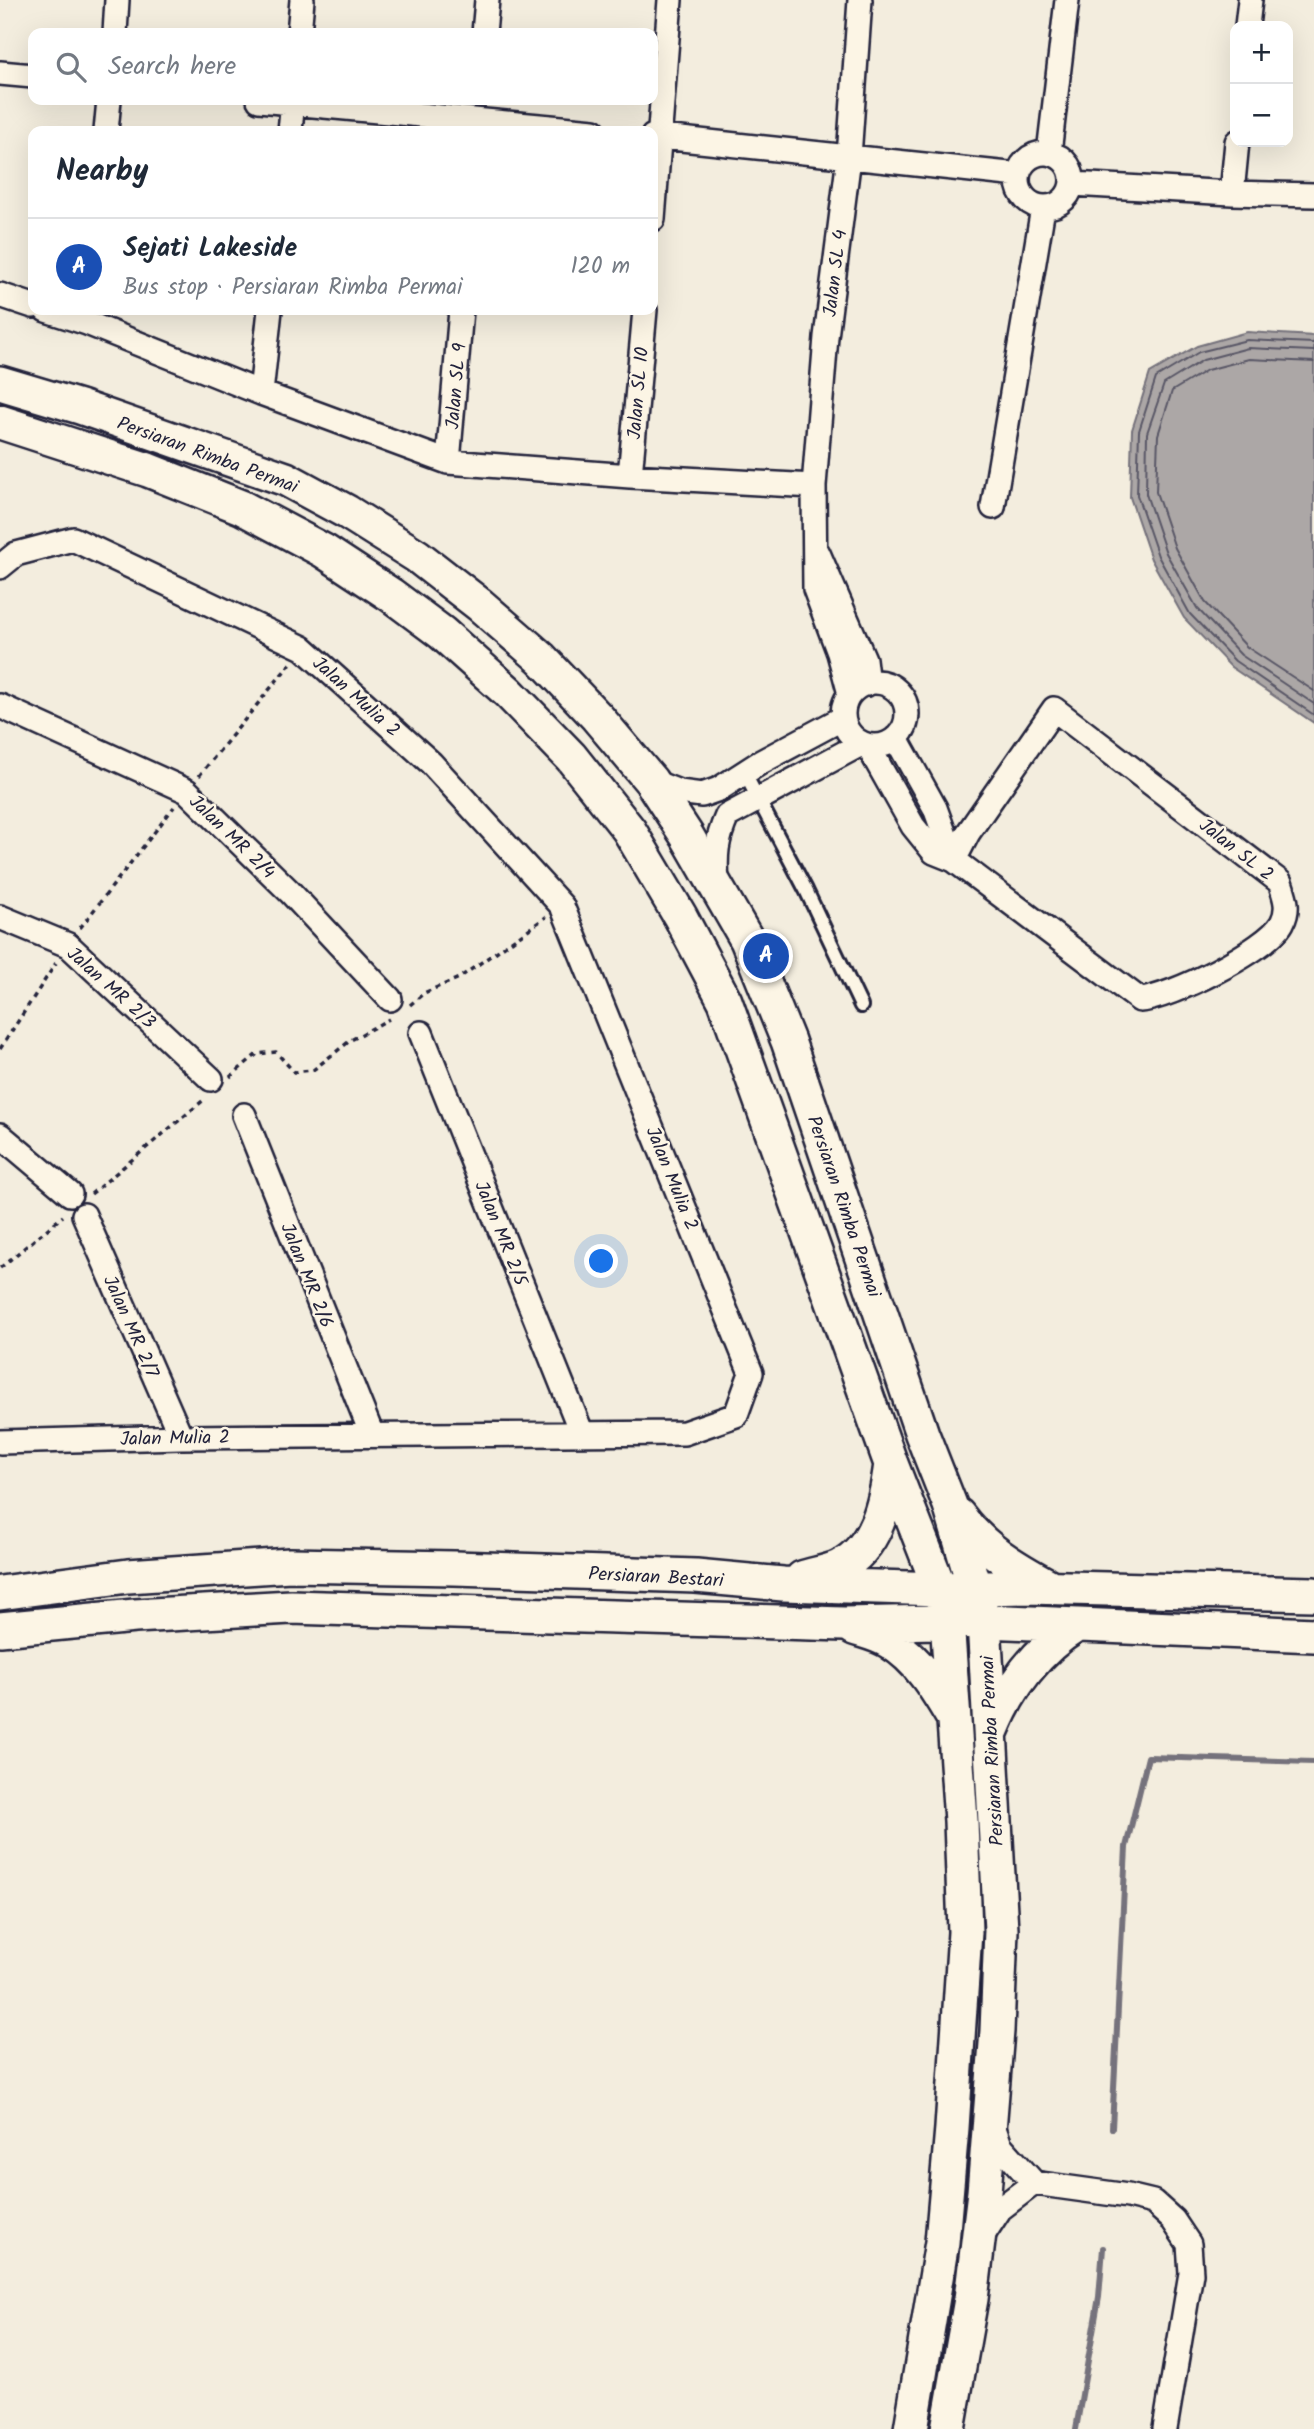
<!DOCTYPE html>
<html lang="en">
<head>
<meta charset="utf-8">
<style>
  :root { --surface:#fff; --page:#f2f2f3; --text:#1f2937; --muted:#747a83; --line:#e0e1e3; --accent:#d1495b }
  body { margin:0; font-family:Kalam,sans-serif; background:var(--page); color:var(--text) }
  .controls { position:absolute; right:21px; top:21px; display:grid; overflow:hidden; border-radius:14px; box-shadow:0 7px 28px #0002 }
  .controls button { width:63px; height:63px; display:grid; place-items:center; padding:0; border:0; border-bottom:2px solid var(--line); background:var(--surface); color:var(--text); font:35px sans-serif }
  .you { position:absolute; left:602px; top:1262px; width:24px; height:24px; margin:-18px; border:5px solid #fff; border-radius:50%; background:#1a73e8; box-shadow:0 0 0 10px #1a73e833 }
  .badge { display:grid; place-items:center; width:46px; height:46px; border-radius:50%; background:var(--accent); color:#fff; font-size:23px; font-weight:700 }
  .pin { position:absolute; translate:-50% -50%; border:4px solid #fff; box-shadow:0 2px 7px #0006 }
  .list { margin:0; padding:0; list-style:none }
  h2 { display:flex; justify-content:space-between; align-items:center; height:91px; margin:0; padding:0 28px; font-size:30px }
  h2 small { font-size:23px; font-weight:400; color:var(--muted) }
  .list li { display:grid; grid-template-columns:46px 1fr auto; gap:21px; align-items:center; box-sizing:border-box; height:98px; padding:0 28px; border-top:2px solid var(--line) }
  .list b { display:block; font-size:26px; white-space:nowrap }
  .list p { margin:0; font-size:23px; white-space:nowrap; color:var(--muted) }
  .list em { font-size:23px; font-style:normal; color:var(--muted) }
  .icon { flex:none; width:38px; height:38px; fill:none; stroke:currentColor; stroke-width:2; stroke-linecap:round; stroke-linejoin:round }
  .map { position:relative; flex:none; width:1314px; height:2429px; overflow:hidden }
  .search { position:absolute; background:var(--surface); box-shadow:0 7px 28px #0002; left:28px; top:28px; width:630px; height:77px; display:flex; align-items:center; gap:18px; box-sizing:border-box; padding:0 24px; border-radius:14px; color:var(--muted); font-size:26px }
  .panel { position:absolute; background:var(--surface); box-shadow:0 7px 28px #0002; left:28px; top:126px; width:630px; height:189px; border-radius:14px }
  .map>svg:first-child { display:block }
</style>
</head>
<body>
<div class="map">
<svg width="1314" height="2429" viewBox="0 0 1314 2429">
  <rect width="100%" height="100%" fill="#f3edde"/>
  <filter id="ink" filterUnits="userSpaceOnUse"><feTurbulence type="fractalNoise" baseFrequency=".0143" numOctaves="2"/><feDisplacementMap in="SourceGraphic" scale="14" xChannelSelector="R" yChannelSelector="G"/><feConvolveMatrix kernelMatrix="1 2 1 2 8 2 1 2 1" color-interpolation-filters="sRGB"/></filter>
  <g filter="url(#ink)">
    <path fill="#aca7a6" stroke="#75727b" stroke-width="2" d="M1247 332 1314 336V723L1231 667 1184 618 1151 559 1130 497 1132 430 1150 373 1197 346Z"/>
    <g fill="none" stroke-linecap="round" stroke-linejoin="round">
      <path stroke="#595766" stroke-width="2" d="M1314 343 1247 340 1199 352 1156 378 1139 431 1137 495 1158 556 1190 614 1235 661 1314 715
        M1314 351 1248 348 1203 360 1164 384 1147 433 1146 494 1166 553 1197 608 1241 655 1314 704
        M1314 362 1249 359 1207 370 1172 391 1158 435 1156 492 1175 548 1205 602 1247 647 1314 691"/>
      <path stroke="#75727b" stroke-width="6" d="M1112 2128 1126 1847 1148 1757 1314 1762
        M1076 2429 1099 2297 1103 2248"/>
      <defs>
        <path id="lane" d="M744 772 806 890 861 1006"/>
        <path id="street" d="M1247 26 1250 0
          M115 33 117 0
          M299 33 302 0
          M484 33 487 0
          M0 73 33 76
          M259 100 594 131
          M106 131 109 100
          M290 131 293 100
          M653 136 1018 175
          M1018 180a27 27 0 1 1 54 0a27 27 0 1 1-54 0Z
          M1049 153 1067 0
          M1072 184 1232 193 1314 195
          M1232 193 1237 142
          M653 219 670 0
          M0 295 33 306
          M46 310 87 323 261 393 448 462 630 476 814 486
          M261 393 270 310
          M448 462 461 310
          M630 476 645 310
          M993 507 1043 208
          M818 553 864 659 867 684
          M0 567 16 554 73 539 303 648 431 763 562 906 751 1373 736 1415 684 1433 181 1437 0 1442
          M843 714a32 32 0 1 1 64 0a32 32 0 1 1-64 0Z
          M850 694 839 653 815 589 814 486 826 337 849 157 860 0
          M0 706 187 791 290 892 390 999
          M896 738 935 808 954 860
          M868 746 913 826 934 852 954 860 1140 1000C1170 998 1267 950 1282 923 1290 908 1285 897 1280 882L1054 709 968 833 954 860
          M651 781 679 792 702 795 719 789 761 762 843 718
          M717 883C715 855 716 841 727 816L861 744
          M0 917 68 945 211 1079
          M421 1033 582 1434
          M244 1115 372 1435
          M0 1135 70 1194
          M84 1215 181 1437
          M992 2123 1000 2145 1034 2183 1128 2196 1153 2202 1173 2220 1189 2244 1191 2273 1165 2429
          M983 2235 1000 2209 1034 2183"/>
        <path id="secondary" d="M0 383 80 407 286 479 347 512 417 556 480 605 541 658 597 717 651 781 687 836 747 940 788 1041 922 1434 950 1505 984 1621 1001 1930 997 2031 984 2192 971 2299 948 2429
          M0 422 148 470 241 507 324 551 391 595 442 633 508 692 571 757 629 830 680 916 725 1001 891 1464 940 1589 947 1620 961 1821 965 1932 952 2128 942 2242 911 2429
          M958 1515C982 1548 1014 1567 1049 1586
          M802 1578C814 1574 828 1572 839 1567 877 1548 886 1502 891 1464
          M0 1593 128 1576 290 1565 454 1568 696 1576 783 1584 940 1589 1027 1587 1314 1594
          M854 1628C866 1632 880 1635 890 1642 918 1659 935 1687 951 1714
          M0 1629 135 1616 291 1607 844 1624 984 1621 1314 1635
          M992 1730C1009 1687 1038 1649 1077 1625"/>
      </defs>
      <use href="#lane" stroke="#22223b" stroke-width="18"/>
      <use href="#street" stroke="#22223b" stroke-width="28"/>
      <use href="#secondary" stroke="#22223b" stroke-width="38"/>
      <path stroke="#22223b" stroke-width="3.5" stroke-dasharray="5 5" stroke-linecap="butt" d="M199 776 291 663
        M80 928 174 807
        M410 1005 424 993 459 978 546 917
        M0 1049 56 963
        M230 1077 257 1054 276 1052 294 1072 313 1070 351 1040 389 1019
        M91 1194 206 1098
        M0 1268 63 1216"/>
      <use href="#lane" stroke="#fcf5e5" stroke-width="12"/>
      <use href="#street" stroke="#fcf5e5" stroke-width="23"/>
      <use href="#secondary" stroke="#fcf5e5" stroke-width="33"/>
    </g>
  </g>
  <g text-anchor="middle" stroke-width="5" stroke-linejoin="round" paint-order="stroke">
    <g font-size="19" fill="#22223b" stroke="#fcf5e5">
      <text transform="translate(834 273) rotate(-83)" y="7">Jalan SL 4</text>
      <text transform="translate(455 386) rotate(-85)" y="7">Jalan SL 9</text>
      <text transform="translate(637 393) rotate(-85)" y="7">Jalan SL 10</text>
      <text transform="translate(208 454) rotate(20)" y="7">Persiaran Rimba Permai</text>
      <text transform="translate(357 696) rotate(42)" y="7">Jalan Mulia 2</text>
      <text transform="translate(233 836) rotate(44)" y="7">Jalan MR 2/4</text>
      <text transform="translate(1237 849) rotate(38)" y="7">Jalan SL 2</text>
      <text transform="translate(112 987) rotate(42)" y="7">Jalan MR 2/3</text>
      <text transform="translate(673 1178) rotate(68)" y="7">Jalan Mulia 2</text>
      <text transform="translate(845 1206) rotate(71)" y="7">Persiaran Rimba Permai</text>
      <text transform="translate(502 1233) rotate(68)" y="7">Jalan MR 2/5</text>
      <text transform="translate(308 1275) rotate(68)" y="7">Jalan MR 2/6</text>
      <text transform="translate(132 1326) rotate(66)" y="7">Jalan MR 2/7</text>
      <text transform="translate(175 1437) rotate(-1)" y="7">Jalan Mulia 2</text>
      <text transform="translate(656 1576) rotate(3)" y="7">Persiaran Bestari</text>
      <text transform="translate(991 1751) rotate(-93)" y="7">Persiaran Rimba Permai</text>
    </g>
  </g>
</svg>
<div class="controls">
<button>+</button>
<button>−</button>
</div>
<div class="you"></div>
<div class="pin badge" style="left:766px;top:956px;background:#1a4fb4">A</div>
<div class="search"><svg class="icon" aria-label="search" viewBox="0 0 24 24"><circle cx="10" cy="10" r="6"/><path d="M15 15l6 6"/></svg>Search here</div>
<section class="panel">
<h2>Nearby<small></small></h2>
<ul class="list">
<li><span class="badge" style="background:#1a4fb4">A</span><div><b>Sejati Lakeside</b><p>Bus stop · Persiaran Rimba Permai</p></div><em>120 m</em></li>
</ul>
</section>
</div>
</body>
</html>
